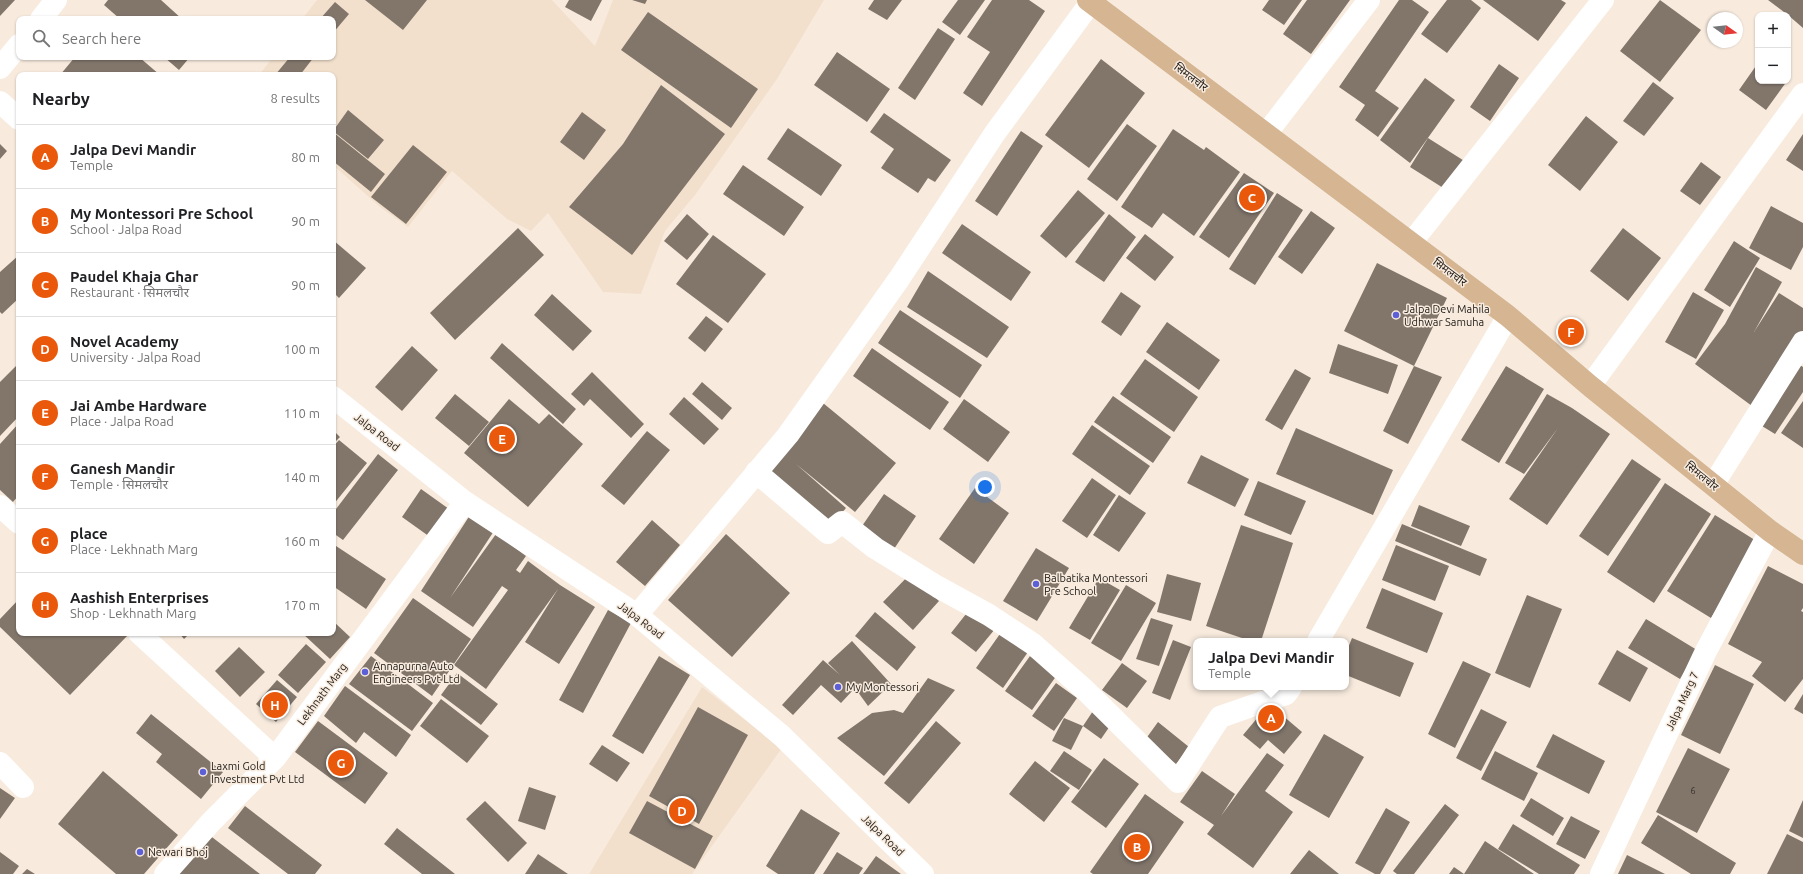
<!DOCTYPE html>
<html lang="en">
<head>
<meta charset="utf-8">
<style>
  :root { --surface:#fff; --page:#f6f6f6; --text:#202124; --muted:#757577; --line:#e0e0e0; --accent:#ea580c }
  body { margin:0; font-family:Ubuntu,"Noto Sans Devanagari",sans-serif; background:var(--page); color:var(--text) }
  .controls { position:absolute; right:12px; top:12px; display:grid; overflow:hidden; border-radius:8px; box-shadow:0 1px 3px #0004 }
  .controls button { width:36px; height:36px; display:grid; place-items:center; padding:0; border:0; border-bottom:1px solid var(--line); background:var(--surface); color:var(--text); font:20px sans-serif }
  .compass { position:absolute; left:1707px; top:12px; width:36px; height:36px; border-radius:50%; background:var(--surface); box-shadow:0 1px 3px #0004; rotate:105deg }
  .you { position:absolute; left:985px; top:487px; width:14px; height:14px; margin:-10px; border:3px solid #fff; border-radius:50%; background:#1a73e8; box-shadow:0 0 0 6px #1a73e833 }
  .badge { display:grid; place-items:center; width:26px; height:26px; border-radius:50%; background:var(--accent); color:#fff; font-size:13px; font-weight:700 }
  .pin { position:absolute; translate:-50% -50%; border:2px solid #fff; box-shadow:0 1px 4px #0006 }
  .popup { position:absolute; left:1193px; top:638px; width:156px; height:52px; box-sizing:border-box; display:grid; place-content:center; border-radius:8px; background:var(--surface); filter:drop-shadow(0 1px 3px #0005); font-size:13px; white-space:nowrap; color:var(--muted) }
  .popup b { font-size:15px; color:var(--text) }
  .popup::after { content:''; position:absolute; left:50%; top:100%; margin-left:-8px; border:8px solid transparent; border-top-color:var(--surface) }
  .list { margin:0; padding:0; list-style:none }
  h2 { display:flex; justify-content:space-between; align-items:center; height:52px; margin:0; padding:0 16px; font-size:17px }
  h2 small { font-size:13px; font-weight:400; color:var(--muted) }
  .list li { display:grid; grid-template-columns:26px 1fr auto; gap:12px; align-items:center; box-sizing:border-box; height:64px; padding:0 16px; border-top:1px solid var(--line) }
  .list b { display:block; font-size:15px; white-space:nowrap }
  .list p { margin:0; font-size:13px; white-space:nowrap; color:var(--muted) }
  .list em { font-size:13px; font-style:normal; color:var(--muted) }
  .icon { flex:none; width:22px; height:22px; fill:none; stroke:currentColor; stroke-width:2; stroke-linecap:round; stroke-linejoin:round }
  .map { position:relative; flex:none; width:1803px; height:874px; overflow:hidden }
  .search { position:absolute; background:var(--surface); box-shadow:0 1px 3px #0004; left:16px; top:16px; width:320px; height:44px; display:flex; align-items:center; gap:10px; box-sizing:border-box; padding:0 14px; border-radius:8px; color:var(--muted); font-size:15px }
  .panel { position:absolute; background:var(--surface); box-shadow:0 1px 3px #0004; left:16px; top:72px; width:320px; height:564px; border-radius:8px }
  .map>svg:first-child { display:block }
</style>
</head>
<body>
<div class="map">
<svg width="1803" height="874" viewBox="0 0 1803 874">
  <rect width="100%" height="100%" fill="#f8ebde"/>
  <path fill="#f2e0cd" d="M317 0H552L595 46 613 0H824L777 79 695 195 665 231 641 294 603 292 548 213 531 231 507 219 452 171 408 227 380 207 333 165V75H259L273 57H333V19H302Z
    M702 687 782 748 692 874H589Z"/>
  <path fill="#82766b" d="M0 0H15L0 16Z
    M108 0H161L182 19H120L104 5Z
    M365 0H427L403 30Z
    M569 0H602L591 21 565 7Z
    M632 0H647L645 4Z
    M874 0H902L887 20 868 9Z
    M958 0H985L960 35 942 22Z
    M992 0H1029L1045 11 982 106 963 93 990 52 967 37Z
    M1269 0H1302L1284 25 1262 10Z
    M1307 0H1350L1311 54 1283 34Z
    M1399 0H1412L1429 12 1375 91 1399 108 1378 137 1355 120 1365 105 1339 87Z
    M1447 0H1471L1481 8 1447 53 1421 34Z
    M1483 0H1561L1566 3 1538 41Z
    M1660 0 1701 30 1660 82 1620 51Z
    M1768 0H1803V28L1788 15Z
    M335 2 349 14 333 33V19H320Z
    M648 12 758 89 731 128 621 50Z
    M938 28 955 39 915 100 898 88Z
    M837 52 890 89 867 122 814 85Z
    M75 57H139L160 75H60Z
    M164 57H190L179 70Z
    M290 57H314L300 75H275Z
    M1101 59 1145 93 1089 168 1045 135Z
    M1758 63V81H1787L1766 110 1739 90Z
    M1499 64 1519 78 1490 121 1470 107Z
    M1425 78 1455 100 1410 163 1380 140Z
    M1653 82 1674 98 1644 136 1623 121Z
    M661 85 725 134 632 255 569 207 623 144Z
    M348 110 384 140 368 159 333 131Z
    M582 112 606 130 584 160 560 142Z
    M884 113 951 160 935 182 928 178 918 193 881 168 894 149 870 132Z
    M1586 116 1618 142 1580 191 1548 165Z
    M1127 124 1157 146 1117 201 1087 179Z
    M788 128 842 165 821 196 767 159Z
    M1173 129 1204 150 1206 147 1240 172 1194 236 1163 213 1152 228 1121 207Z
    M1021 131 1043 146 997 216 975 201Z
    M333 132 385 174 371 192 333 161Z
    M1803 134V171L1786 160Z
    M1428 138 1466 162 1448 191 1410 167Z
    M0 144 7 151 0 159Z
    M413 145 447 172 406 224 371 197Z
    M1701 162 1721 177 1700 205 1680 191Z
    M743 165 804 207 784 236 723 194Z
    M1244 173 1274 193 1229 258 1199 237Z
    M1078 190 1105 213 1066 258 1040 236Z
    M1277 193 1303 210 1255 285 1229 269Z
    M1771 206 1803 223V247L1791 270 1749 248Z
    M1311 211 1335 228 1302 274 1278 257Z
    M687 214 709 234 687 260 664 241Z
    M1109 214 1136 237 1104 282 1075 262Z
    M962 224 1031 272 1011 301 942 253Z
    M518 228 544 255 455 340 430 313Z
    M1623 228 1661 258 1628 301 1590 271Z
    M1145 234 1174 257 1155 281 1126 258Z
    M713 235 766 274 728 323 676 284Z
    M333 240 366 268 339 298 333 292Z
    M1734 241 1760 258 1730 307 1704 290Z
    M19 255V298L2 314 0 312V272Z
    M1377 263 1447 298 1414 366 1442 377 1408 444 1383 431 1414 366 1344 331Z
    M1756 267 1782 282 1754 332 1779 293 1803 308V331L1785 360 1752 406 1695 364 1725 324Z
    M928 271 1009 327 987 358 907 307Z
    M1121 292 1141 306 1121 336 1101 322Z
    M1693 292 1724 310 1696 359 1665 342Z
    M552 294 592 331 573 351 534 315Z
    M900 310 982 365 960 398 878 343Z
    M706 316 723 329 705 352 688 338Z
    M1167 322 1220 360 1199 390 1146 352Z
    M502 343 576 409 563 424 490 358Z
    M1338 344 1398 365 1388 394 1329 373Z
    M412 346 438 370 402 411 375 387Z
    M872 348 949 402 930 430 853 376Z
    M1145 359 1198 397 1174 432 1120 394Z
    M19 363V416L0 436V382Z
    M1797 363 1803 367V392L1775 434 1757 423Z
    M1506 366 1544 389 1499 463 1461 440Z
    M1295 369 1311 378 1282 430 1265 420Z
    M592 372 644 424 631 438 590 399 584 406 571 394Z
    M702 382 732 408 722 420 692 394Z
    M455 394 489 422 469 446 435 418Z
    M1547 394 1572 408 1610 434 1547 525 1509 499 1558 428 1524 474 1505 463Z
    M1113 396 1171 437 1153 463 1094 422Z
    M684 397 719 429 704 445 669 414Z
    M509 399 539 424 549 414 583 444 528 507 464 453Z
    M964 399 1010 432 988 462 943 429Z
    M1803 401V448L1781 433Z
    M823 403 896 463 855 512 796 464 846 508 828 529 767 476Z
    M19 423V495L13 502 0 490V444Z
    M1092 425 1150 466 1130 495 1072 454Z
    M1296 428 1393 470 1373 515 1276 474Z
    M333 430 340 437 333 444Z
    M647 431 670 450 624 505 601 486Z
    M339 440 367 463 333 505V447Z
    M378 454 398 470 343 540 333 533V513Z
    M1201 455 1249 479 1235 507 1187 483Z
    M1632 459 1661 479 1608 556 1579 536Z
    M1092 478 1116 495 1087 538 1062 521Z
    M1258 481 1306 501 1291 535 1244 515Z
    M1665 483 1711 514 1654 603 1607 572Z
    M975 488 1009 513 974 564 939 539Z
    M421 489 449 509 430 537 402 517Z
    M884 494 916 516 892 552 860 529Z
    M1119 495 1146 513 1119 552 1093 535Z
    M1419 505 1470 526 1461 546 1411 526Z
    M470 515 494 531 450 598 496 534 526 556 516 570 520 573 528 561 560 585 595 607 559 664 525 642 558 589 486 689 454 665 508 590 502 586 473 627 421 591Z
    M1715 515 1758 542 1711 618 1667 591Z
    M652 520 680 545 645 586 616 562Z
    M1402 524 1487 559 1480 576 1395 541Z
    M1241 525 1293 543 1261 641H1251L1206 626Z
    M726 534 790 593 732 657 668 600Z
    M333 544 386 579 366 609 333 586Z
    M1396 545 1449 566 1435 601 1382 580Z
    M1036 548 1069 568 1037 621 1003 601Z
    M1768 566 1803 584V608L1801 611 1803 612V679L1785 702 1752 676 1762 662 1728 644Z
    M910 574 939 601 913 630 883 602Z
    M1167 574 1201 583 1191 621 1157 612Z
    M1099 578 1120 590 1090 640 1069 628Z
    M1126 585 1156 603 1121 661 1091 643Z
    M1382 588 1443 613 1427 653 1366 628Z
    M1527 595 1562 609 1530 688 1495 673Z
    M413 598 471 639 432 696 374 653Z
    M19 599V633H126L128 635 70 695 0 627V619Z
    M970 609 995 629 976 652 951 633Z
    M608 610 631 623 583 713 559 700Z
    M875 612 916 647 897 671 855 636Z
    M1151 618 1173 625 1159 666 1136 659Z
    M1646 619 1697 650 1680 679 1628 648Z
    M333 621 350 637 330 659 302 633H333Z
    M1002 631 1028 652 1003 688 976 668Z
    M179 633H190L184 639Z
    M1352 638 1414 663 1400 697 1346 675V653Z
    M1173 640 1191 647 1170 700 1152 693Z
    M852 641 891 684 868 706 855 688 841 703 821 685 793 715 782 705 823 660 840 675 828 663Z
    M306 644 326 662 298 693 278 675Z
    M239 647 265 672 240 697 215 671Z
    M1617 650 1648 668 1630 702 1598 684Z
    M371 656 433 703 412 731 349 684Z
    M659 656 690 675 643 754 612 736Z
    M1030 656 1057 675 1032 710 1005 691Z
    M1463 661 1491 674 1455 748 1428 734Z
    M1122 663 1147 681 1127 708 1102 690Z
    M1715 665 1754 684 1720 754 1681 735Z
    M457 673 498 704 481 725 441 695Z
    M928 678 955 690 884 776 837 738 872 713 894 710 903 713Z
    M277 680 297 697 276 722 256 704Z
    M1056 683 1077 698 1054 731 1032 716Z
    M345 686 411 735 396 757 364 732 356 743 324 716Z
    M1803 694V714L1794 709Z
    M441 699 489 736 467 763 420 726Z
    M1269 704 1302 732 1284 754 1268 740 1260 749 1243 735Z
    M698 707 748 735 699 824 649 796Z
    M1481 709 1507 722 1481 771 1456 758Z
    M1093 711 1112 723 1101 739 1083 726Z
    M151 714 223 772 201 799 156 762 162 754 136 733Z
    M1064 718 1083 726 1071 750 1052 741Z
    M318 721 388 773 365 804 295 752Z
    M936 721 961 743 909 804 884 783Z
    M1158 722 1189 747 1176 764 1145 740Z
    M1324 734 1364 757 1329 818 1289 795Z
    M1553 734 1605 761 1589 794 1536 767Z
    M602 745 630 763 617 782 589 764Z
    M1688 748 1730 769 1697 833 1656 812Z
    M1064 751 1092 770 1079 790 1050 771Z
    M1495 751 1538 773 1524 801 1481 779Z
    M1267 753 1284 765 1265 791 1293 812 1253 868 1207 834 1214 825 1180 802 1202 771 1235 794 1221 816Z
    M1104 758 1139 784 1106 828 1071 802Z
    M1035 761 1070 788 1044 822 1009 794Z
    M103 771 178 835 144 874H116L58 824Z
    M529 787 556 796 545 830 518 821Z
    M0 788 15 798 0 819Z
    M1145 794 1184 822 1148 874H1093L1090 872Z
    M1531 798 1564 818 1553 836 1520 816Z
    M1803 800V838L1789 831Z
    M485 801 527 843 508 862 466 819Z
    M647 801 713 836 695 869 629 833Z
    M1445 804 1459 815 1414 874H1397L1393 871Z
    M245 806 322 865 315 874H288L228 828Z
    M1386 808 1410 822 1380 874H1375L1355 863Z
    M801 809 840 833 814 874H778L766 866Z
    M1658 815 1736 863 1730 874H1691L1641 843Z
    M1571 816 1600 831 1585 859 1556 844Z
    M1513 824 1580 865 1574 874H1539L1498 849Z
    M397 828 455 874H422L384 844Z
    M208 834 260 874H178Z
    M1787 834 1803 842V874H1767Z
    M1485 841 1534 874H1449L1454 867 1464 874Z
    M1309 850 1339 874H1290Z
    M0 852 19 866 13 874H0Z
    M837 852 863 868 859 874H823Z
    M538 854 568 874H525Z
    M1627 855 1665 874H1618Z
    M876 856 901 874H863Z
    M27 869 35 874H22Z"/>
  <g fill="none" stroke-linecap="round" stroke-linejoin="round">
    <path stroke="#fff" stroke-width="22" d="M41 19 56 0
      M0 68 19 45
      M0 102 19 119
      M1266 134 1369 0
      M1411 243 1603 0
      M1590 386 1803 94
      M333 397 465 502 637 615 782 736 923 874
      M756 472 828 533 842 522 875 548 938 587 989 615 1033 644 1085 690 1178 782 1220 717 1286 694 1291 687
      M1713 485 1803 342
      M0 506 19 523
      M637 615 788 435 899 279 995 133 1091 2
      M139 633 275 758
      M1318 641 1508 316
      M0 763 23 787
      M165 874 211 822 275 758 465 502
      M1601 874 1706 651 1770 531"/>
    <path stroke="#d5b592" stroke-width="22" d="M1088 0 1508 316 1590 386 1770 531 1803 554"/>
  </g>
  <g fill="#5c60d8" stroke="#f8ebde" stroke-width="1.5">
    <circle cx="1396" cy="315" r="4"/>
    <circle cx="1036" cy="584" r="4"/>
    <circle cx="365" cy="672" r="4"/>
    <circle cx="838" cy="687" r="4"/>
    <circle cx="203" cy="772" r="4"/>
    <circle cx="140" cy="852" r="4"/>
  </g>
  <g text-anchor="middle" stroke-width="3" stroke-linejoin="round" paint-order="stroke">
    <g font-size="9" fill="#38322b">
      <text x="1693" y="794">6</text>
    </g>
    <g font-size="11" fill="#1f1b16" stroke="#f8ebde">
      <text transform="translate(1191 77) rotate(37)" y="4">सिमलचौर</text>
      <text transform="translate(1450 272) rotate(37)" y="4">सिमलचौर</text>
      <text transform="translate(377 432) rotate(38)" y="4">Jalpa Road</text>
      <text transform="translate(1702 476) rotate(39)" y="4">सिमलचौर</text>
      <text transform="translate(641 620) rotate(37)" y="4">Jalpa Road</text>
      <text transform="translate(322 694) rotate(-53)" y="4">Lekhnath Marg</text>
      <text transform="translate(1682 701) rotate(-65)" y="4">Jalpa Marg 7</text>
      <text transform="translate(883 835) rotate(44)" y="4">Jalpa Road</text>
    </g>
    <g font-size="11" fill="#1f1b16" stroke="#f8ebde" text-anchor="start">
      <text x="1404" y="313">Jalpa Devi Mahila<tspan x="1404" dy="13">Udhwar Samuha</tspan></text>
      <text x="1044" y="582">Balbatika Montessori<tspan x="1044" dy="13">Pre School</tspan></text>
      <text x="373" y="670">Annapurna Auto<tspan x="373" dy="13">Engineers Pvt Ltd</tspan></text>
      <text x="846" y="691">My Montessori</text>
      <text x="211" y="770">Laxmi Gold<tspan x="211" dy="13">Investment Pvt Ltd</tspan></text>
      <text x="148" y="856">Newari Bhoj</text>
    </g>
  </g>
</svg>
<div class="controls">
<button>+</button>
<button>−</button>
</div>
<svg class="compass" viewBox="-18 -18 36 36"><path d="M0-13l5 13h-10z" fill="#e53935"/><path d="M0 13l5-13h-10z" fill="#757577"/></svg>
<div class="you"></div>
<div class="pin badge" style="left:1271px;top:718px">A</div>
<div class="popup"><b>Jalpa Devi Mandir</b>Temple</div>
<div class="pin badge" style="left:1137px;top:847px">B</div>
<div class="pin badge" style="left:1252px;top:198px">C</div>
<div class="pin badge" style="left:682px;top:811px">D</div>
<div class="pin badge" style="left:502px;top:439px">E</div>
<div class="pin badge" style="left:1571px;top:332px">F</div>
<div class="pin badge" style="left:341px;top:763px">G</div>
<div class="pin badge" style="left:275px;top:705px">H</div>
<div class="search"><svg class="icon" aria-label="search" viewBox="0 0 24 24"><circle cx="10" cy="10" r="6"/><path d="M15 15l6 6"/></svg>Search here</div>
<section class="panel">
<h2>Nearby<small>8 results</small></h2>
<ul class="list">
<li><span class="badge">A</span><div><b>Jalpa Devi Mandir</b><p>Temple</p></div><em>80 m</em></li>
<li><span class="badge">B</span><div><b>My Montessori Pre School</b><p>School · Jalpa Road</p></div><em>90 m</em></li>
<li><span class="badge">C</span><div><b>Paudel Khaja Ghar</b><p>Restaurant · सिमलचौर</p></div><em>90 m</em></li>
<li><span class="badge">D</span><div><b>Novel Academy</b><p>University · Jalpa Road</p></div><em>100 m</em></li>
<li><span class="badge">E</span><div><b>Jai Ambe Hardware</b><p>Place · Jalpa Road</p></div><em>110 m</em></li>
<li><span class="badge">F</span><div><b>Ganesh Mandir</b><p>Temple · सिमलचौर</p></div><em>140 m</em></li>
<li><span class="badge">G</span><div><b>place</b><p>Place · Lekhnath Marg</p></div><em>160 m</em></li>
<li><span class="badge">H</span><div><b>Aashish Enterprises</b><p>Shop · Lekhnath Marg</p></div><em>170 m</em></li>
</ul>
</section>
</div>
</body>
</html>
